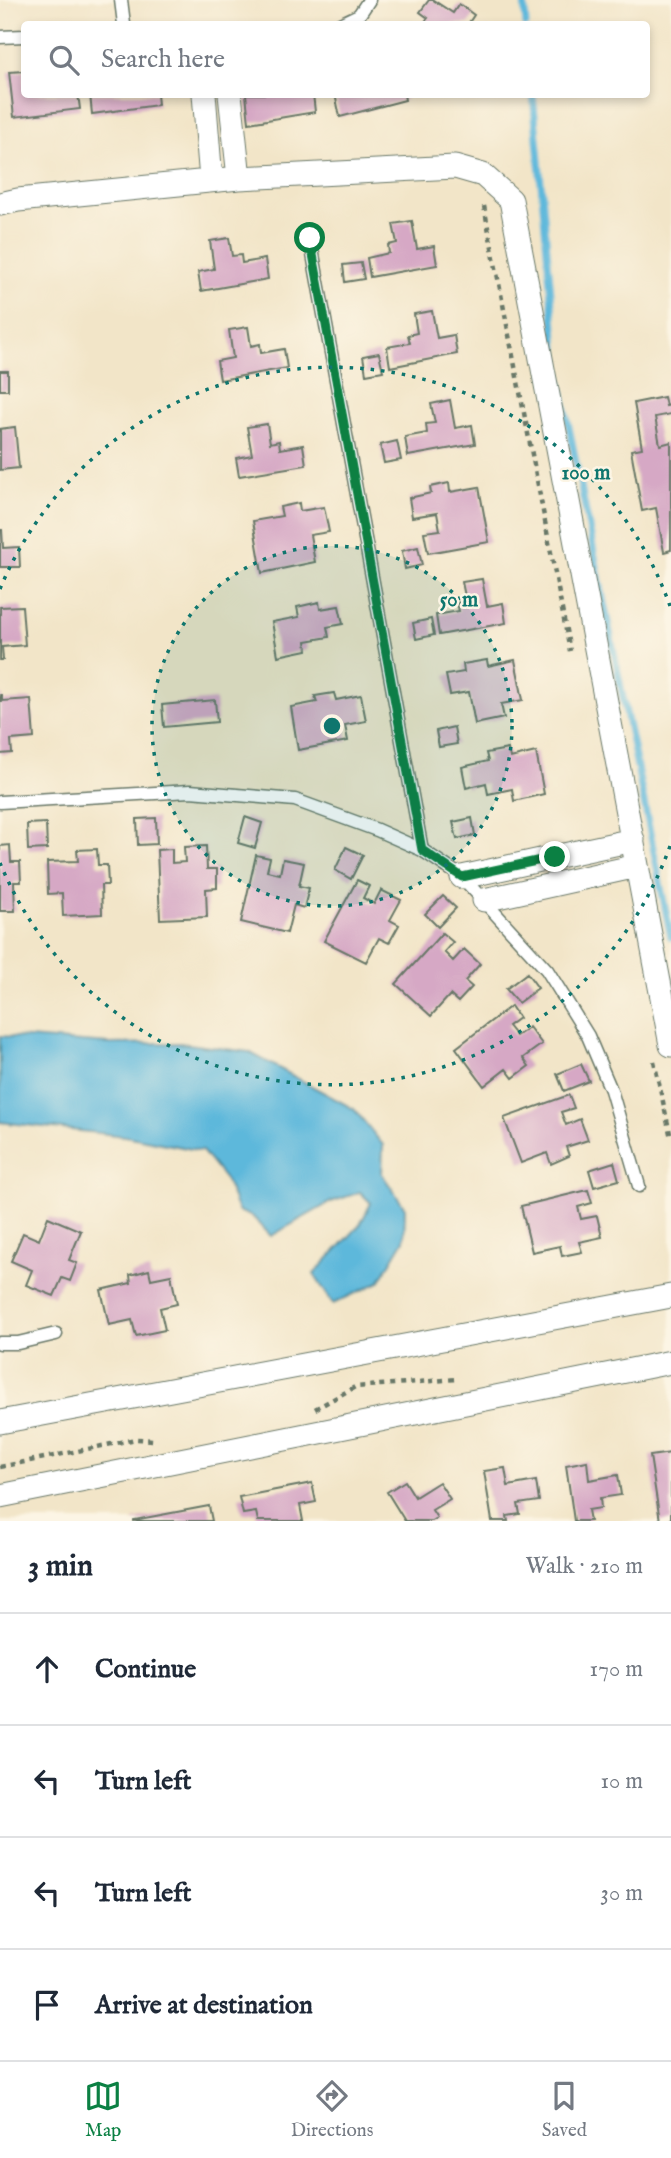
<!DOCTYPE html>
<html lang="en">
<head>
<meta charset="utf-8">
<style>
  :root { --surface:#fff; --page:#f6f6f7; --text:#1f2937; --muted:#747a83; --line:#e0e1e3; --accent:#0b8043 }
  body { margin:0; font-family:"IM FELL English",serif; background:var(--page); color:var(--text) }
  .stop { position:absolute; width:21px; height:21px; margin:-16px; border:5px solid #0b8043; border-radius:50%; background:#fff }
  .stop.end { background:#0b8043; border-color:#fff; box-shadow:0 2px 7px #0008 }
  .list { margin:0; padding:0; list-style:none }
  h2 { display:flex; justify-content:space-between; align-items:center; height:91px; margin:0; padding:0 28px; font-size:30px }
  h2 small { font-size:23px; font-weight:400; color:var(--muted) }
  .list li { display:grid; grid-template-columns:46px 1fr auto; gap:21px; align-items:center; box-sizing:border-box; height:112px; padding:0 28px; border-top:2px solid var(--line) }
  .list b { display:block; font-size:26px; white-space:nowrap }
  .list em { font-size:23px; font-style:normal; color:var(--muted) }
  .icon { flex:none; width:38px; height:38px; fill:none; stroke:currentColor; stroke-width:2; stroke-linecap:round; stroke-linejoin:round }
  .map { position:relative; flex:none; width:671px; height:1521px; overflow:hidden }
  .search { position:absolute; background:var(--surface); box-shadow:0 4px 10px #0003; left:21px; right:21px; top:21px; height:77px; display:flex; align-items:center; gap:18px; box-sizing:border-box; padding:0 24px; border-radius:7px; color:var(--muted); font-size:26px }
  .sheet { height:539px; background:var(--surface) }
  nav { display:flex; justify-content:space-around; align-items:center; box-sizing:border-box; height:98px; border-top:2px solid var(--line); background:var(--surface); font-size:19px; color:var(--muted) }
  nav a { display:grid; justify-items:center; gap:4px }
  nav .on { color:var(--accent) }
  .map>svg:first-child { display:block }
</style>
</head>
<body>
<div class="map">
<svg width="671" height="1521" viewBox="0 0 671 1521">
  <rect width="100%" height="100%" fill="#fcf5e5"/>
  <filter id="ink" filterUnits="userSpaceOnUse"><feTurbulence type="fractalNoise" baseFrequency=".0143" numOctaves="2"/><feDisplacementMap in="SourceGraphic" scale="14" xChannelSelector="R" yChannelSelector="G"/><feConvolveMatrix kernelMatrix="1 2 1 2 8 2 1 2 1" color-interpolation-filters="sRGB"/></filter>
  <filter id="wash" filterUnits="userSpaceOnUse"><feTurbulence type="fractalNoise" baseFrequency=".00686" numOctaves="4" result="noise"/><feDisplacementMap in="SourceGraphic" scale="28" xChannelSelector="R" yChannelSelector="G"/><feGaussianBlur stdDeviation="1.57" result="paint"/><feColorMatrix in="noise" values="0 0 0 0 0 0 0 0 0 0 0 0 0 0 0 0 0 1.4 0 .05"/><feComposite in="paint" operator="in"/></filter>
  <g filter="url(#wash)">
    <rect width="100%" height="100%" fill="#f2e5c8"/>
    <path fill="#5db8db" stroke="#3e7a88" stroke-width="2" d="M0 1036 109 1044 180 1043 249 1052 354 1109 383 1145 382 1174 405 1208 404 1240 379 1282 333 1304 314 1274 360 1225 371 1203 360 1192 331 1202 271 1236 253 1217 238 1211 226 1181 202 1151 125 1136 0 1122Z"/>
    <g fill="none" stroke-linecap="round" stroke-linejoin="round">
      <path stroke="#5db8db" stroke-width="7" d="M524 0 526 24
        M533 94 558 372 671 937"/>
    </g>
    <g id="blocks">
      <path fill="#d6a8c5" d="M429 0H433L453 13 459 4 474 15 468 24H423L428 18 420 12Z
        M24 71V94H78L80 109 14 117 9 72Z
        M90 94H157L158 105 92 114Z
        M246 94H313L315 112 249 123Z
        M335 94H404L405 100 340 117Z
        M412 221 417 249 434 246 437 265 370 277 367 258 389 253 388 245 397 243 393 224Z
        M229 238 232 256 241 255 242 263 265 259 268 279 201 291 198 272 214 269 210 241Z
        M361 263 364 279 345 282 343 265Z
        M432 311 437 338 454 335 457 354 390 367 387 347 410 343 408 335 417 333 414 314Z
        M248 327 251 346 260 344 261 353 284 349 287 368 220 380 217 361 233 358 229 330Z
        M379 353 383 371 366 374 363 356Z
        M0 371H8V390H0Z
        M664 397 666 406 671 405V414L655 417 660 445 671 442V550L664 552 656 508 642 511 631 450 642 448 634 403Z
        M450 400 455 428 472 425 475 444 408 456 405 437 427 433 426 424 435 423 431 404Z
        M267 424 270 443 279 441 280 449 303 445 306 465 239 476 236 458 252 455 247 427Z
        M15 427 19 468 0 470V429Z
        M397 441 401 460 384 463 380 445Z
        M449 483 450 492 479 487 489 542 428 553 424 532 440 530 437 513 412 517 409 498 431 493 430 487Z
        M299 503 300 511 324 507 329 532 310 535 315 562 262 573 253 521 282 516 280 507Z
        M0 530H2L3 548 19 547 20 567H0Z
        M418 547 422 565 405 569 402 551Z
        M482 579 487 606 503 603 506 623 439 635 436 615 459 611 457 603 466 601 462 582Z
        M319 602 320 609 339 606 343 624 327 627 329 637 306 641 307 650 278 656 272 622 299 617 297 607Z
        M22 606 25 645 2 647 3 660H0V607Z
        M431 619 434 635 416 639 413 623Z
        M487 660 488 666 515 660 523 700 501 704 504 718 475 724 469 692 450 695 446 675 464 672 463 664Z
        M334 693 336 700 361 695 366 721 345 725 348 741 298 750 291 707 317 702 315 696Z
        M0 695H2V701L31 699 34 738 11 740 12 753 0 754Z
        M215 700 217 722 164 727 162 705Z
        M454 727 457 744 439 747 436 731Z
        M508 749 510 758 536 752 544 794 514 801 512 789 488 794 486 783 466 788 462 767 488 761 486 753Z
        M245 817 262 823 255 848 238 843Z
        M156 818 157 844 138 845 137 819Z
        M472 818 475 835 457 839 453 822Z
        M46 823 47 849 28 850 27 824Z
        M10 845 11 862H20L21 882H14L15 911H0V846Z
        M206 846 207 869H217V888L206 889 207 917 160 919 157 850 172 849V863L185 862 184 847Z
        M346 847 363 855 351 879 335 870Z
        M97 849 98 865H107L108 885H101L102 914 63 916 62 893 48 894 47 862 78 861 77 850Z
        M256 855 270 858 267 871 280 874 283 859 304 863 299 886 309 888 304 908 294 905 287 933 241 922Z
        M357 880 369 886 363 898 374 904 381 890 401 900 390 920 399 925 389 943 379 938 366 962 324 941Z
        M443 896 456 908 438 927 425 914Z
        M442 933 453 942 444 952 453 961 464 949 480 964 465 981 472 987 458 1002 450 995 431 1016 396 984Z
        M527 973 538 988 518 1003 506 989Z
        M511 1006 519 1018 508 1026 516 1036 529 1027 542 1044 523 1058 529 1066 513 1078 506 1069 484 1086 456 1048Z
        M581 1064 589 1081 564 1091 557 1074Z
        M569 1095 574 1108 561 1112 566 1125 580 1119 588 1140 566 1147 569 1156 551 1164 547 1153 521 1163 504 1118Z
        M614 1162 619 1180 594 1187 589 1170Z
        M588 1190 592 1203 578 1207 581 1219 597 1216 602 1237 579 1242 582 1252 562 1256 560 1246 532 1252 521 1206Z
        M48 1217 81 1231 69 1260 77 1263 70 1281 62 1278 54 1296 26 1285 32 1270 11 1261 23 1233 39 1240Z
        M149 1270 151 1279 171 1275 177 1304 160 1308 165 1330 136 1336 132 1320 109 1325 101 1290 131 1283 130 1275Z
        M671 1453V1521H660L650 1456Z
        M587 1461 589 1480 618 1475 621 1495 600 1498 601 1508 588 1510 590 1521H574L566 1465Z
        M505 1468 508 1486 536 1481 539 1501 518 1504 520 1514 507 1516 508 1521H492L484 1471Z
        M405 1481 415 1497 439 1482 450 1499 432 1510 437 1518 432 1521H405L387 1492Z
        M312 1483 316 1502 300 1505 303 1521H258L256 1512 243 1514 239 1497Z
        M209 1506 212 1521H134V1520Z"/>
    </g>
  </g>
  <g filter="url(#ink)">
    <use href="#blocks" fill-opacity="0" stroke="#697868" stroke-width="2"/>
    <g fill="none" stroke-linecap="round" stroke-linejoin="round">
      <defs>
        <path id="service" d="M121 0 124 24
          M340 24 359 15 369 0
          M0 37 24 36
          M310 238 422 850
          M0 802 190 791 295 800 377 830 422 850 462 877 547 970 588 1036 611 1090 639 1186
          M0 1343H18L56 1334"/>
        <path id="minor" d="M204 94 211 180
          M230 94 239 178
          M0 204 18 200 239 178 455 167 483 175 511 200 671 1045
          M462 877 633 840
          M484 900 637 866
          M0 1422 671 1296
          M0 1496 671 1362"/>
      </defs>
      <use href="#service" stroke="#697868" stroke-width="15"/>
      <use href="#minor" stroke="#697868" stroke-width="25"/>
      <path stroke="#697868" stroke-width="4.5" stroke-dasharray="5 5" stroke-linecap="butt" d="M484 206 570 651
        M654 1061 671 1138
        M315 1409 355 1387 457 1379
        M0 1467 136 1439 154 1440"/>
      <use href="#service" stroke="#fff" stroke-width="12"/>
      <use href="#minor" stroke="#fff" stroke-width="23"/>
    </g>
  </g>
  <g fill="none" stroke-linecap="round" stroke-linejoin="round" filter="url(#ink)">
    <path stroke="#0b8043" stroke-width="9" d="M310 238 422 850 462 877 555 857"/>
  </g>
  <circle cx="332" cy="726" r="180" fill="#0f766e" fill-opacity=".12"/>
  <g fill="none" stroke="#0f766e" stroke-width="3.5" stroke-dasharray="3.5 7">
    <circle cx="332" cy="726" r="180"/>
    <path d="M670 846A359 359 0 0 1 0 863M0 589A359 359 0 0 1 670 606"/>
  </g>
  <circle cx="332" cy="726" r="10" fill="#0f766e" stroke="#fcf5e5" stroke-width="3.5"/>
  <g font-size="21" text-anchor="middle" font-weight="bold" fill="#0f766e" stroke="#fcf5e5" stroke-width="5" stroke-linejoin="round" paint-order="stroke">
    <text x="586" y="479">100 m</text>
    <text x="459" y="606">50 m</text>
  </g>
</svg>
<div class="stop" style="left:310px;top:238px"></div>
<div class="stop end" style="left:555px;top:857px"></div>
<div class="search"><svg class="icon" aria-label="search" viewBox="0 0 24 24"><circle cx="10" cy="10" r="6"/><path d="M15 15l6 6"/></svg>Search here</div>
</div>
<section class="sheet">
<h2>3 min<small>Walk · 210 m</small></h2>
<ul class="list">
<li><svg class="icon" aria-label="ahead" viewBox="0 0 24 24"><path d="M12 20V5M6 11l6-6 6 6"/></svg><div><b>Continue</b></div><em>170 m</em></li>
<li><svg class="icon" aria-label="left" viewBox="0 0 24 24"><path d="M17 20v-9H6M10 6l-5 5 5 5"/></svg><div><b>Turn left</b></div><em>10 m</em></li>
<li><svg class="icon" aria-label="left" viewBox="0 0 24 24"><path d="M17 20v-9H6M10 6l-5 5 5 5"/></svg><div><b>Turn left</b></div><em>30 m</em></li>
<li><svg class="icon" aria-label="arrive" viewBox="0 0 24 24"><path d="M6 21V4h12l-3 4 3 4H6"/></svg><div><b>Arrive at destination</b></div></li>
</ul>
</section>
<nav>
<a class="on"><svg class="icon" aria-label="map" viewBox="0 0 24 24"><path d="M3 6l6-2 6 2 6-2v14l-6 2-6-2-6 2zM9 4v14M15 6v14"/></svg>Map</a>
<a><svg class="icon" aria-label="directions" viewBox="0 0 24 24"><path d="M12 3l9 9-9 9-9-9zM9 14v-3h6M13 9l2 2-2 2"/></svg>Directions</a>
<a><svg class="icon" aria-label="saved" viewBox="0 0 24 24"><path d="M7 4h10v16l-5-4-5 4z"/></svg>Saved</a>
</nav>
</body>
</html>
